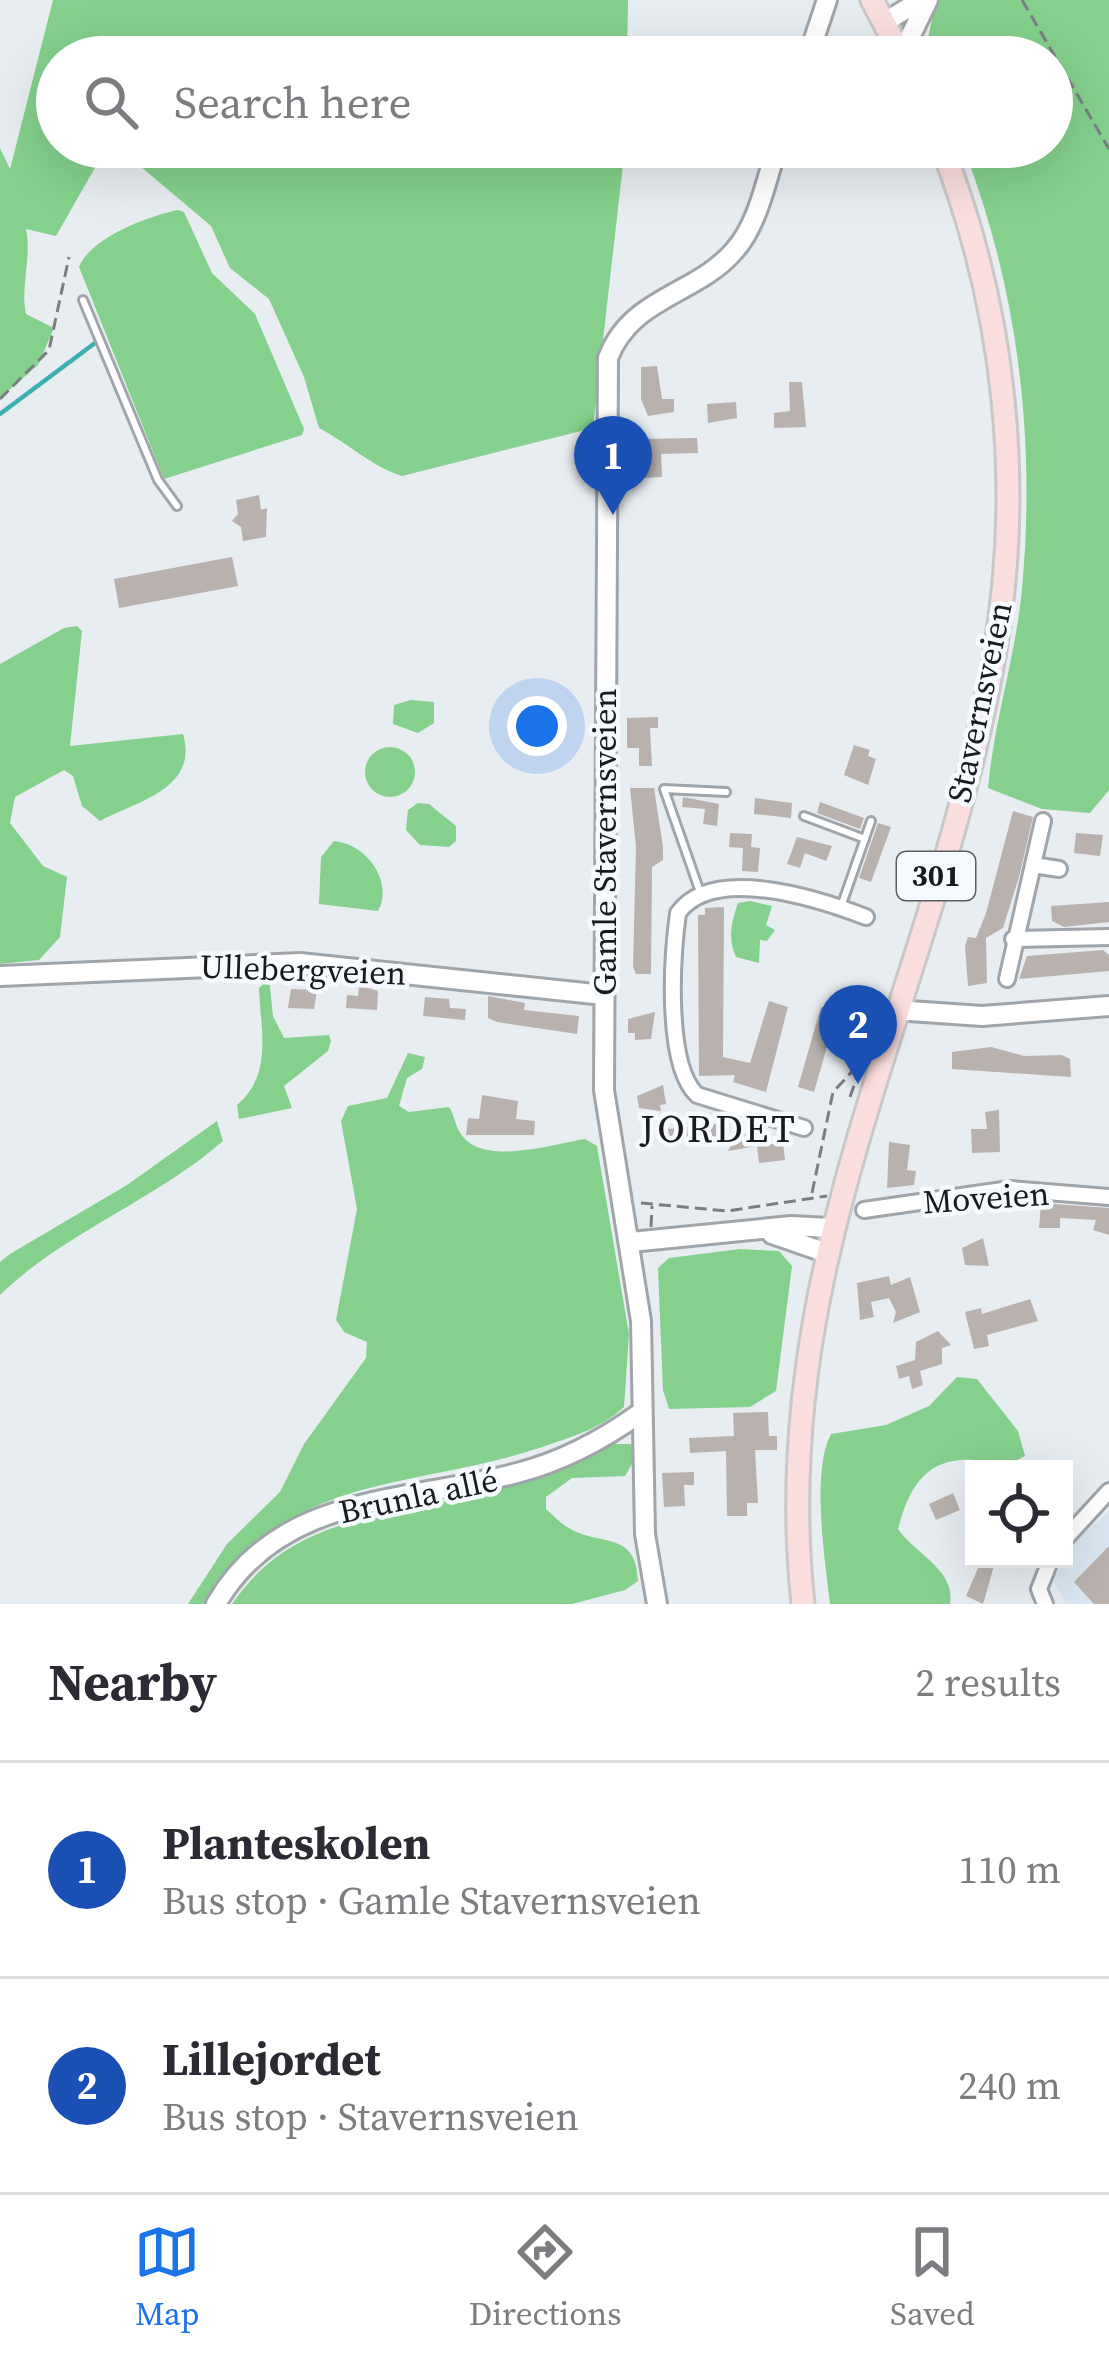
<!DOCTYPE html>
<html lang="en">
<head>
<meta charset="utf-8">
<style>
  :root { --surface:#fff; --page:#f2f2f3; --text:#2b2b33; --muted:#7c7c81; --line:#e1e1e2; --accent:#1a73e8 }
  body { margin:0; font-family:"Source Serif 4",serif; background:var(--page); color:var(--text) }
  .controls { position:absolute; right:36px; bottom:36px; display:grid; overflow:hidden; border-radius:0px; box-shadow:0 12px 48px #0002 }
  .controls button { width:108px; height:108px; display:grid; place-items:center; padding:0; border:0; border-bottom:3px solid var(--line); background:var(--surface); color:var(--text); font:60px sans-serif }
  .you { position:absolute; left:537px; top:726px; width:42px; height:42px; margin:-30px; border:9px solid #fff; border-radius:50%; background:#1a73e8; box-shadow:0 0 0 18px #1a73e833 }
  .badge { display:grid; place-items:center; width:78px; height:78px; border-radius:50%; background:var(--accent); color:#fff; font-size:39px; font-weight:700 }
  .pin { position:absolute; translate:-50% -99px; filter:drop-shadow(0 3px 6px #0008) }
  .pin::after { content:''; position:absolute; top:63px; width:42px; height:36px; background:inherit; clip-path:polygon(0 0,100% 0,50% 100%) }
  .list { margin:0; padding:0; list-style:none }
  h2 { display:flex; justify-content:space-between; align-items:center; height:156px; margin:0; padding:0 48px; font-size:51px }
  h2 small { font-size:39px; font-weight:400; color:var(--muted) }
  .list li { display:grid; grid-template-columns:78px 1fr auto; gap:36px; align-items:center; box-sizing:border-box; height:216px; padding:0 48px; border-top:3px solid var(--line) }
  .list b { display:block; font-size:45px; white-space:nowrap }
  .list p { margin:0; font-size:39px; white-space:nowrap; color:var(--muted) }
  .list em { font-size:39px; font-style:normal; color:var(--muted) }
  .icon { flex:none; width:66px; height:66px; fill:none; stroke:currentColor; stroke-width:2; stroke-linecap:round; stroke-linejoin:round }
  .map { position:relative; flex:none; width:1109px; height:1604px; overflow:hidden }
  .search { position:absolute; background:var(--surface); box-shadow:0 12px 48px #0002; left:36px; right:36px; top:36px; height:132px; display:flex; align-items:center; gap:30px; box-sizing:border-box; padding:0 42px; border-radius:66px; color:var(--muted); font-size:45px }
  .sheet { height:588px; background:var(--surface) }
  nav { display:flex; justify-content:space-around; align-items:center; box-sizing:border-box; height:168px; border-top:3px solid var(--line); background:var(--surface); font-size:33px; color:var(--muted) }
  nav a { display:grid; justify-items:center; gap:6px }
  nav .on { color:var(--accent) }
  .map>svg:first-child { display:block }
</style>
</head>
<body>
<div class="map">
<svg width="1109" height="1604" viewBox="0 0 1109 1604">
  <rect width="100%" height="100%" fill="#e8edf2"/>
  <path fill="#d9e5f0" d="M1109 1512V1604H1066L1053 1580 1079 1537Z"/>
  <path fill="#84d08c" d="M53 0H628L627 57H57V147H625L593 428 402 476C371 466 348 443 319 428L304 377 269 299 230 268 211 226 127 155 96 166 56 236 26 229C32 258 20 286 26 314L54 328 38 365 0 398V148L10 169Z
    M936 0H1109V790L1090 813 1042 809 988 788C994 721 1016 655 1022 589 1036 439 1018 287 963 147H1052V57H924Z
    M178 210 184 212 212 273 255 314 304 429 302 435 164 479 79 267C91 237 149 216 178 210Z
    M77 626 82 631 70 746 183 734C199 789 137 801 100 821L82 806 73 776 64 770 15 797 10 823 43 866 67 877 60 937 39 960 0 964V664L64 628Z
    M411 700 434 702V723L418 733 393 724 394 705Z
    M365 772a25 25 0 1 1 50 0a25 25 0 1 1-50 0Z
    M429 804 456 826V841L449 847 420 845 406 830 408 810 418 803Z
    M334 841C367 844 394 882 378 911L319 904 321 857Z
    M750 901 772 906 766 925 775 930 767 941 760 940 759 963 736 957C727 938 732 921 738 903Z
    M269 978 273 1016 284 1038 329 1035 331 1041 328 1051 284 1086 292 1108 239 1119 237 1105C274 1074 260 1027 259 988Z
    M408 1053 425 1057 422 1069 407 1078 399 1106 409 1112 449 1107C455 1116 455 1126 461 1134 482 1167 553 1144 585 1139L597 1146 629 1334 624 1407C603 1427 577 1435 551 1444 416 1492 291 1467 205 1604H188L227 1544 280 1492 304 1444 366 1358 367 1342 344 1332 336 1320 357 1209 341 1121 348 1106 387 1098Z
    M217 1121 223 1141C154 1201 65 1232 0 1295V1262L10 1254 127 1185Z
    M740 1249 779 1251 792 1266 776 1391 750 1407 669 1409 663 1390 658 1268 669 1258Z
    M957 1377 977 1379 1018 1431 1025 1456 1006 1466C944 1449 914 1466 898 1529 915 1554 956 1570 950 1604H830C825 1560 811 1472 831 1434L886 1425 929 1406Z
    M608 1444H631L636 1457 625 1476 572 1478 546 1497V1509C553 1515 561 1524 569 1528 601 1547 636 1530 638 1581L625 1590 572 1604H232C289 1522 362 1522 450 1498 505 1483 556 1466 608 1444Z"/>
  <g fill="none" stroke-linecap="round" stroke-linejoin="round">
    <path stroke="#3db0b1" stroke-width="4.5" d="M0 414 95 343"/>
  </g>
  <path fill="#b8b1ae" d="M657 366 662 399H674V412L648 416 641 399V367Z
    M789 382H802L806 427 774 428V413L790 411Z
    M736 402 737 418 708 423 707 404Z
    M697 438 698 453 661 454 662 477 643 478 642 439Z
    M259 495 261 510 267 508 266 537 243 541 241 527 232 521 238 514 236 500Z
    M232 557 238 586 119 608 114 579Z
    M658 717V728H650L652 766H639V748H627V718Z
    M854 745 870 750 868 756 876 759 868 785 844 775Z
    M630 788H654L663 847V860L652 867 651 974H636L633 967 636 847Z
    M683 797 719 804 717 826 703 824 705 809 682 807Z
    M755 798 792 803 791 818 754 814Z
    M820 802 864 818 860 829 817 813Z
    M1013 811 1033 817 1019 877 1003 928 986 938 987 983 968 986 965 946 968 937 976 938 986 913Z
    M878 823 891 827 871 882 859 878Z
    M730 833 752 834 751 847 760 848 758 872 742 871 743 848 729 847Z
    M1076 833 1103 835 1100 856 1074 853Z
    M797 837 832 846 826 861 805 853 800 868 787 864Z
    M1109 902V922L1064 927 1052 921 1051 906Z
    M724 907 723 1057 750 1063 769 1001 788 1007 766 1092 733 1082 735 1075 699 1076 698 915H705V908Z
    M1103 950 1109 955V971L1019 979 1027 956Z
    M359 985 378 991 377 1010 346 1008 347 995 358 996Z
    M291 989 317 990 314 1009 288 1008Z
    M488 996 525 1003 524 1010 579 1016 577 1034 497 1022 488 1018Z
    M425 997 449 999 450 1008 466 1009 465 1020 423 1016Z
    M821 1007 837 1012 814 1092 798 1087Z
    M655 1012 651 1039 635 1040V1033H628V1019Z
    M991 1047 1024 1056 1062 1055 1070 1059 1071 1077 952 1069V1052Z
    M663 1085 666 1104 660 1105 661 1111 639 1108 637 1096Z
    M482 1095 518 1101 516 1119 535 1121 534 1135H466L468 1118 479 1119Z
    M999 1110 1000 1152 972 1153 971 1129H987L985 1112Z
    M718 1124 722 1145H690V1137L669 1136 668 1129Z
    M763 1131 762 1145 783 1143 785 1160 759 1163 757 1146 728 1151 739 1132Z
    M889 1142 910 1145 907 1170 916 1171 914 1185 887 1188Z
    M1041 1203 1109 1208V1235L1093 1230 1096 1220 1060 1218V1228H1039Z
    M983 1238 989 1266 965 1265 962 1248Z
    M889 1276 891 1285 910 1277 920 1312 893 1323 896 1312 889 1298 871 1302 874 1317 860 1320 857 1283Z
    M1030 1299 1038 1321 987 1335 989 1346 974 1349 965 1312 981 1308 982 1314Z
    M938 1331 951 1345 942 1348V1364L920 1371 923 1385 912 1389 909 1376 899 1379 896 1366 915 1360 916 1342Z
    M768 1412 769 1436H777V1450H755L758 1503H747V1516H727L726 1451 690 1453 689 1438 734 1436 733 1413Z
    M694 1472V1485H684L685 1506 664 1507 662 1473Z
    M953 1493 960 1510 936 1520 929 1504Z
    M1109 1546V1604H1094L1074 1582Z
    M982 1559H996L983 1604 966 1596Z"/>
  <g fill="none" stroke-linecap="round" stroke-linejoin="round">
    <defs>
      <path id="lane" d="M83 300 158 480 177 506
        M804 816 865 839
        M700 892 664 789 726 792
        M842 904 871 821"/>
      <path id="street" d="M1033 865 1059 869
        M1013 939 1109 937
        M1007 979 1043 821
        M804 1128 697 1095C665 1065 672 957 678 913 713 864 819 899 866 917
        M864 1210 1010 1189 1109 1197
        M1064 1540 1109 1491
        M1045 1604 1039 1589 1051 1559"/>
      <path id="secondary" d="M885 22 921 0
        M897 46 909 39 928 0
        M808 57 827 0
        M0 976 300 963 604 995
        M895 1010 982 1016 1109 1006
        M772 1234 824 1252
        M631 1242 791 1226 830 1228
        M216 1604C280 1493 409 1502 517 1473 560 1462 604 1439 640 1413
        M657 1604 645 1534 641 1321 604 1090 608 358C631 297 696 295 734 251 758 225 766 180 777 147"/>
      <path id="primary" d="M872 0 902 57
        M803 1604C765 1258 937 984 994 657 1024 485 1005 309 942 147"/>
    </defs>
    <use href="#lane" stroke="#a0a5aa" stroke-width="12"/>
    <use href="#street" stroke="#a0a5aa" stroke-width="20"/>
    <use href="#secondary" stroke="#a0a5aa" stroke-width="24"/>
    <use href="#primary" stroke="#c8c8c8" stroke-width="27"/>
    <path stroke="#7b7e81" stroke-width="3" stroke-dasharray="12 6" stroke-linecap="butt" d="M1022 0 1109 149
      M0 399 49 350 69 257
      M850 1097 870 1039
      M812 1193 833 1092 862 1061
      M641 1203 727 1211 827 1196
      M651 1227 652 1206"/>
    <use href="#lane" stroke="#fff" stroke-width="6"/>
    <use href="#street" stroke="#fff" stroke-width="14"/>
    <use href="#secondary" stroke="#fff" stroke-width="18"/>
    <use href="#primary" stroke="#fadddd" stroke-width="21"/>
  </g>
  <g text-anchor="middle" stroke-width="9" stroke-linejoin="round" paint-order="stroke">
    <rect fill="#f6faff" stroke="#5b5d5f" stroke-width="3" x="897" y="852" width="78" height="48" rx="9"/>
    <g font-size="30" font-weight="bold" fill="#181a1b">
      <text x="936" y="886">301</text>
    </g>
    <g font-size="33" fill="#181a1b" stroke="#f6faff">
      <text transform="translate(979 702) rotate(-78)" y="12">Stavernsveien</text>
      <text transform="translate(604 842) rotate(-90)" y="12">Gamle Stavernsveien</text>
      <text transform="translate(303 969) rotate(2)" y="12">Ullebergveien</text>
      <text transform="translate(986 1197) rotate(-4)" y="12">Moveien</text>
      <text transform="translate(418 1495) rotate(-12)" y="12">Brunla allé</text>
    </g>
    <g font-size="39" letter-spacing="3" fill="#181a1b" stroke="#f6faff">
      <text x="719" y="1142">JORDET</text>
    </g>
  </g>
</svg>
<div class="controls">
<button><svg class="icon" aria-label="locate" viewBox="0 0 24 24"><circle cx="12" cy="12" r="6"/><path d="M12 2v4M12 18v4M2 12h4M18 12h4"/></svg></button>
</div>
<div class="you"></div>
<div class="pin badge" style="left:613px;top:515px;background:#1a4fb4">1</div>
<div class="pin badge" style="left:858px;top:1084px;background:#1a4fb4">2</div>
<div class="search"><svg class="icon" aria-label="search" viewBox="0 0 24 24"><circle cx="10" cy="10" r="6"/><path d="M15 15l6 6"/></svg>Search here</div>
</div>
<section class="sheet">
<h2>Nearby<small>2 results</small></h2>
<ul class="list">
<li><span class="badge" style="background:#1a4fb4">1</span><div><b>Planteskolen</b><p>Bus stop · Gamle Stavernsveien</p></div><em>110 m</em></li>
<li><span class="badge" style="background:#1a4fb4">2</span><div><b>Lillejordet</b><p>Bus stop · Stavernsveien</p></div><em>240 m</em></li>
</ul>
</section>
<nav>
<a class="on"><svg class="icon" aria-label="map" viewBox="0 0 24 24"><path d="M3 6l6-2 6 2 6-2v14l-6 2-6-2-6 2zM9 4v14M15 6v14"/></svg>Map</a>
<a><svg class="icon" aria-label="directions" viewBox="0 0 24 24"><path d="M12 3l9 9-9 9-9-9zM9 14v-3h6M13 9l2 2-2 2"/></svg>Directions</a>
<a><svg class="icon" aria-label="saved" viewBox="0 0 24 24"><path d="M7 4h10v16l-5-4-5 4z"/></svg>Saved</a>
</nav>
</body>
</html>
